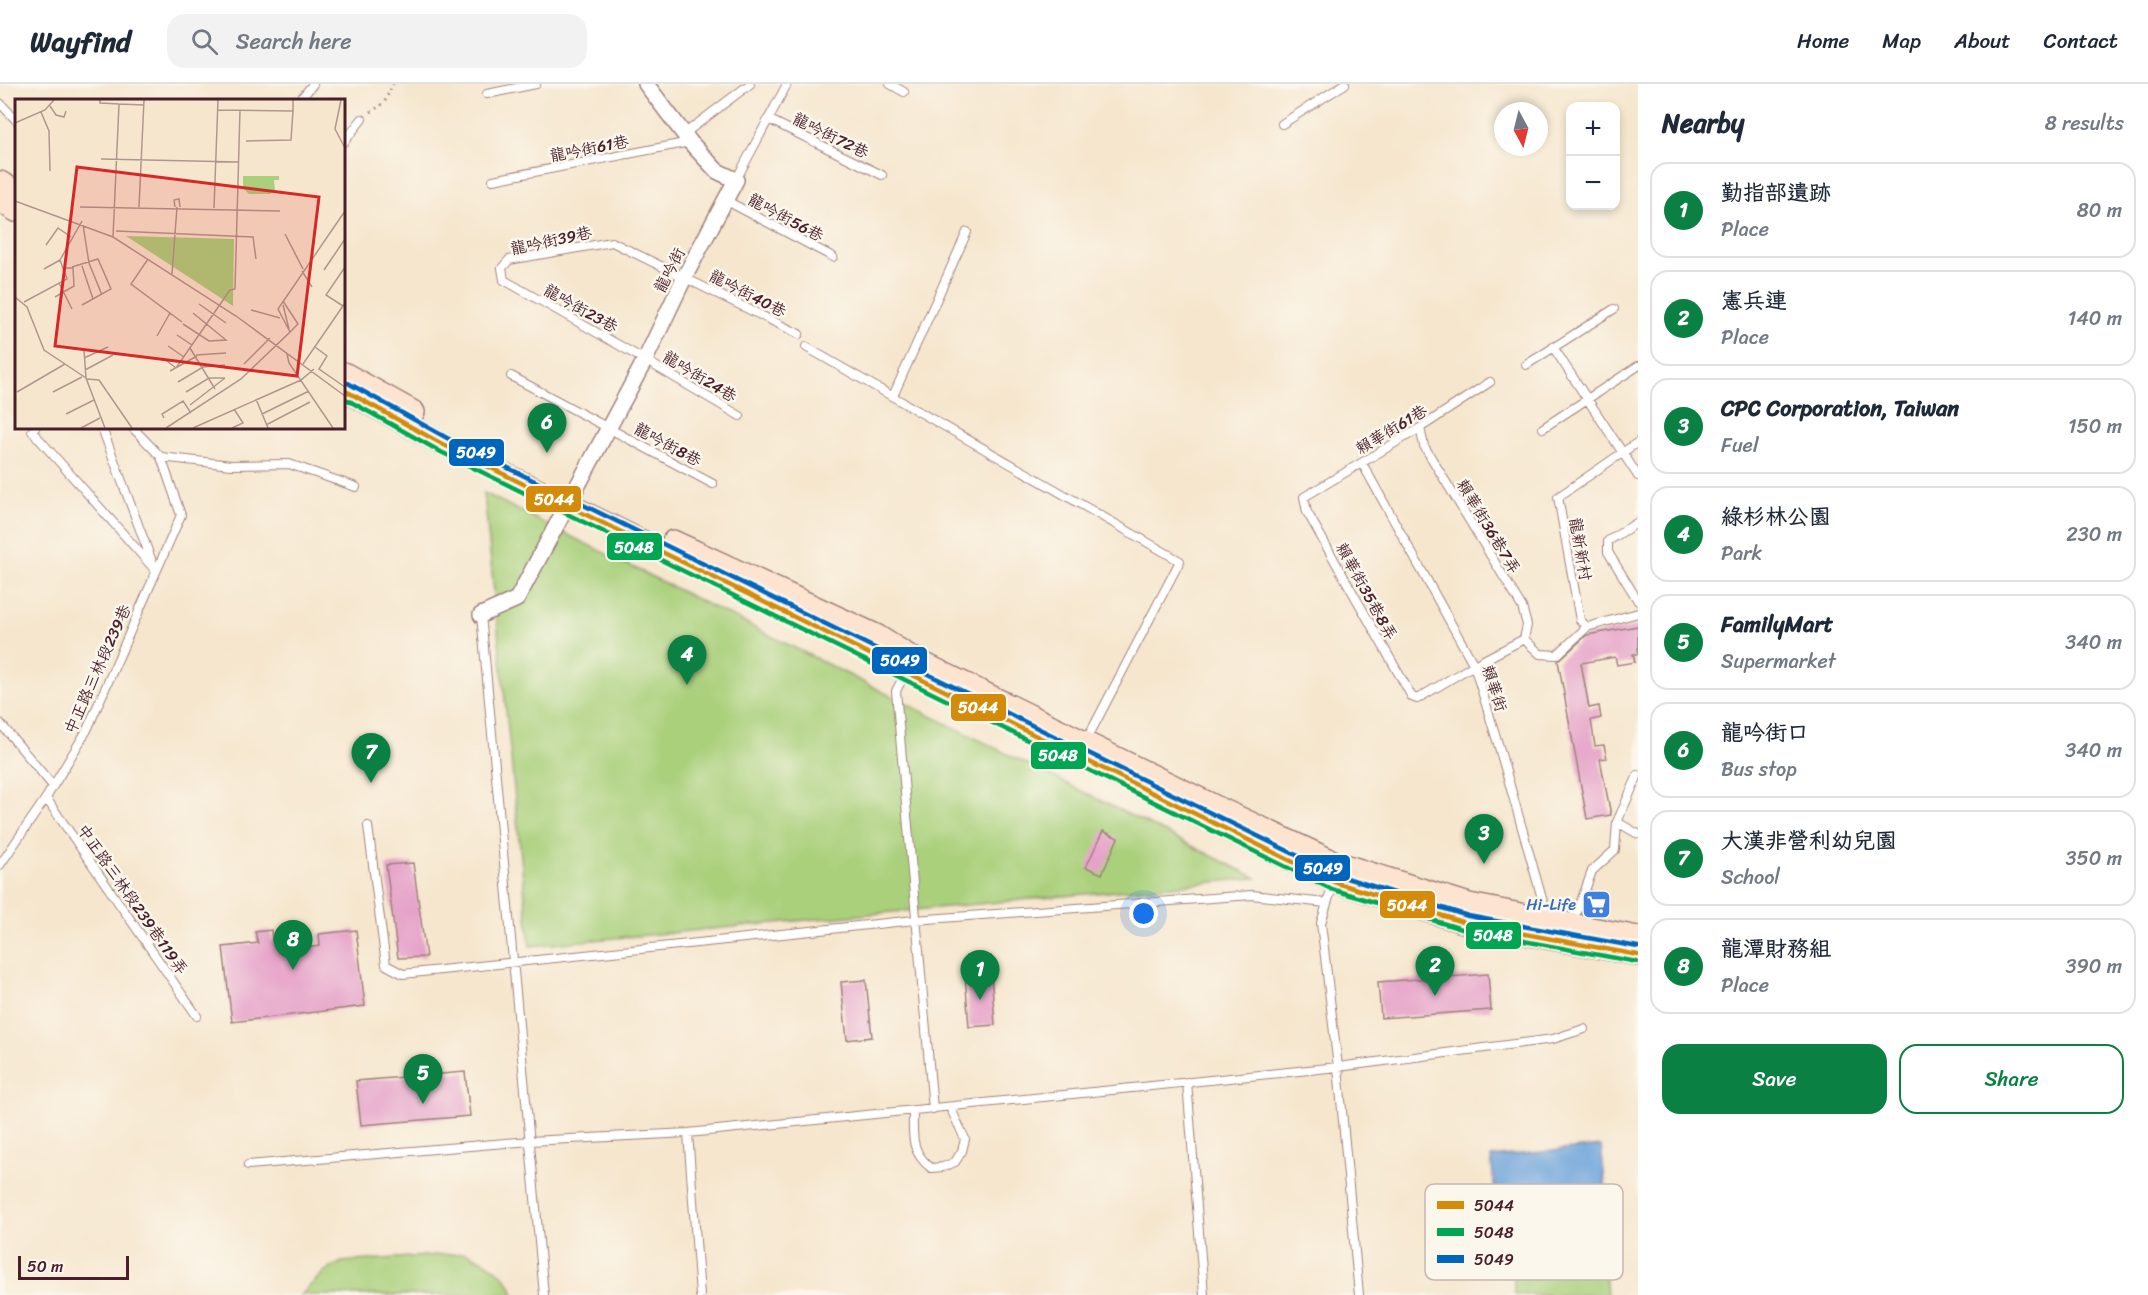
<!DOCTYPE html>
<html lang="en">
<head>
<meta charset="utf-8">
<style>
  :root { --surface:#fff; --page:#f2f2f3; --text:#1f2937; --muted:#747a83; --line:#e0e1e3; --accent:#0b8043 }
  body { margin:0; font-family:Sriracha,"LXGW WenKai TC",sans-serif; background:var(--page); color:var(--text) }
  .controls { position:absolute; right:18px; top:18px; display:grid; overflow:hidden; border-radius:12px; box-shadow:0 3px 9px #0003 }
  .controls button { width:54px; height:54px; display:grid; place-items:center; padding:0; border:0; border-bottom:2px solid var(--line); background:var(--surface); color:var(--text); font:30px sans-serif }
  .compass { position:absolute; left:1494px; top:18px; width:54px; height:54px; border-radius:50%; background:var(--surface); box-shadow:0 3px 9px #0003; rotate:173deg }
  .scale { position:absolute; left:18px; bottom:15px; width:111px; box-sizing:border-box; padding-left:6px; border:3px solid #4a1f2b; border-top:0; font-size:16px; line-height:21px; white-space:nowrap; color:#4a1f2b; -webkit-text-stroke:4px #fbf7ec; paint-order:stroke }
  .you { position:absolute; left:1144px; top:830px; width:21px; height:21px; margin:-15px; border:4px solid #fff; border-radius:50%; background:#1a73e8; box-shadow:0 0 0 9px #1a73e833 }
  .badge { display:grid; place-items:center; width:39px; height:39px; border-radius:50%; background:var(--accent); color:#fff; font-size:20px; font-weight:700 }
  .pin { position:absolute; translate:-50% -50px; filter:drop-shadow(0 2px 3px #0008) }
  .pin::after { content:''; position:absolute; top:32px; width:21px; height:18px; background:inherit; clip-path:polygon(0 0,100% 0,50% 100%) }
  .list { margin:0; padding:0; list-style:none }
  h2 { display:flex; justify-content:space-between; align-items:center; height:78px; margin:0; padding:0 24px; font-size:26px }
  h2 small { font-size:20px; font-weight:400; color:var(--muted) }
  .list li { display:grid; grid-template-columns:39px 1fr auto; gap:18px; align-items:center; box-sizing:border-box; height:96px; margin:0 12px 12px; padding:0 12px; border:2px solid var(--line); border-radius:18px }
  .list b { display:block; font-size:22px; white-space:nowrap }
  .list p { margin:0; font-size:20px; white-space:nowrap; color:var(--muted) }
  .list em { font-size:20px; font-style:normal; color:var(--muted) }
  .actions { display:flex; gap:12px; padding:18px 24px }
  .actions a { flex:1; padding:14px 0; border:2px solid var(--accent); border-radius:18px; text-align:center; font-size:21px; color:var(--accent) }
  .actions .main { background:var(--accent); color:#fff }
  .icon { flex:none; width:33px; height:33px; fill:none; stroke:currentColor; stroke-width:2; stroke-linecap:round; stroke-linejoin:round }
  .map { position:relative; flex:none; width:1638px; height:1211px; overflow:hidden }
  header { display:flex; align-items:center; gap:36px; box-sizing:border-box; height:84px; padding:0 30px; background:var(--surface); border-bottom:2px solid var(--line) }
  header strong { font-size:28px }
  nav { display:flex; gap:33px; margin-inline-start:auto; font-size:21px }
  .search { width:420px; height:54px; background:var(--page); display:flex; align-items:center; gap:15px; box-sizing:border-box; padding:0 21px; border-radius:18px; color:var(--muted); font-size:22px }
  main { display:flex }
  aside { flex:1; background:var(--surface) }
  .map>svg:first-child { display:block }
</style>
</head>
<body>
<header>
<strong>Wayfind</strong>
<div class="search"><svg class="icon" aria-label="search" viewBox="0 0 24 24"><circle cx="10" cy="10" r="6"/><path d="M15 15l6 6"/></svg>Search here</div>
<nav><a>Home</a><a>Map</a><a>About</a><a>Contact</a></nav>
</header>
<main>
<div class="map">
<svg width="1638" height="1211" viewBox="0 0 1638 1211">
  <rect width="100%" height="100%" fill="#fbf7ec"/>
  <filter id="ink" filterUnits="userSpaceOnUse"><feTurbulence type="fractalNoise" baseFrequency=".0167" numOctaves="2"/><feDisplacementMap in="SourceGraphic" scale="12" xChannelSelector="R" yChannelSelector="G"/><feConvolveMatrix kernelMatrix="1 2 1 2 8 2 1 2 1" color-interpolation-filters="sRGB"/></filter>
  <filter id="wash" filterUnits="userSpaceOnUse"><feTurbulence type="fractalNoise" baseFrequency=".008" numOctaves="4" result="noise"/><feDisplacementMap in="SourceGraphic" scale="24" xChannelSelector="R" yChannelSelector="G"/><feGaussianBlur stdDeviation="1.35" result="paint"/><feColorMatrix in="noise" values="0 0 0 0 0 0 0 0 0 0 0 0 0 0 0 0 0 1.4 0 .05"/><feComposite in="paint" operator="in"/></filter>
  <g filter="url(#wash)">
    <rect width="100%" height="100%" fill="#f6e6ce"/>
    <path fill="#aad07b" stroke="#7a7853" stroke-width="1.5" d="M484 409 1256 794 530 862Z
      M1602 1157 1607 1211H1515L1511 1166Z
      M466 1169C485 1177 510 1189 514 1211H301L325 1187 342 1178Z"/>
    <path fill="#6ca3da" stroke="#5b6182" stroke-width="1.5" d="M1601 1062 1608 1125 1498 1136 1491 1073Z"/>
    <g id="blocks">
      <path fill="#e6a3c9" d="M1638 542V570H1633L1635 578 1617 581 1615 573 1581 579 1589 624 1599 622 1601 634 1591 636 1595 662 1604 661 1607 674 1600 675 1611 731 1587 735 1558 577 1587 551Z
        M1103 747 1118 754 1102 790 1086 783Z
        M413 779 426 873 398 874 386 781Z
        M271 846 272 857 288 855 290 866 320 862 319 850 356 846 365 922 232 938 223 863 258 859 255 848Z
        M991 889 995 941 969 943 965 891Z
        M1488 890 1491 926 1381 934 1378 898Z
        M866 896 872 953 847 956 841 898Z
        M465 988 470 1032 361 1041 356 997Z"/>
    </g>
  </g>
  <g filter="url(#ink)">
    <use href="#blocks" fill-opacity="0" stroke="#a0827c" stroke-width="1.5"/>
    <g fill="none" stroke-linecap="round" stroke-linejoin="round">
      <defs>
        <path id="lane" d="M890 0 904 8
          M487 10 536 0
          M300 16 313 0
          M0 19 16 36
          M768 35 882 91
          M1282 40 1345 0
          M684 50 750 0
          M344 58 362 35
          M493 96 690 58
          M736 96 787 0
          M725 116 833 173
          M806 263 1180 477 1086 657
          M1553 263 1638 392
          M1526 281 1614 225
          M511 292 713 400
          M1490 298 1420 344 1304 413 1307 428 1412 613 1417 615 1474 581 1524 555
          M893 312 967 148
          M740 332 645 276 504 196 502 184 509 176 612 158 799 250
          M35 344 32 347 156 487
          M102 344 154 483
          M1420 344 1424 362 1522 523 1527 541 1524 555
          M1543 344 1638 282
          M1638 358 1558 413 1580 536 1587 543 1638 529
          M161 373 231 381 289 380 356 403
          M1362 379 1474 581 1499 663 1547 832
          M1638 438 1608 457V468L1638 517
          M481 531 544 1211
          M1524 555 1540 570 1557 571 1587 543
          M906 588 896 607 933 1025
          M0 639 53 702
          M46 714 197 932
          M1617 738 1638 750
          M368 742 386 881 403 890 915 836 1252 811 1326 819
          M0 781 46 714 87 646 181 431 161 373 133 344
          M1333 800 1321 839 1338 983 1359 1211
          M1569 838 1578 826 1592 787 1615 766 1617 738 1638 691
          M1187 998 1204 1211
          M913 1027C913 1052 910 1067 931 1084L943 1083 955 1078 962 1067 965 1055 950 1023
          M688 1049 700 1211
          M248 1081 530 1057 688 1049 1338 983 1553 955 1584 945"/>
        <path id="street" d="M481 531 517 515 645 276 685 192 736 96 717 87 690 58 646 0"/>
        <path id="secondary" d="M0 98 16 107
          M0 117 16 127
          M344 289 414 328
          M344 306 444 361 569 421 1334 798 1466 839 1638 871
          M673 457 876 551 913 574 1219 724 1335 778 1469 820 1638 853"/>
      </defs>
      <use href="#lane" stroke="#a0827c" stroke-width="10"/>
      <use href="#street" stroke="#a0827c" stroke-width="18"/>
      <use href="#secondary" stroke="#a0827c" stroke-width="24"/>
      <path stroke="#a0827c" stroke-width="3" stroke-dasharray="1.5 4.5" stroke-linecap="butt" d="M371 28 384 19 393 0"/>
      <use href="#lane" stroke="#fff" stroke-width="8"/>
      <use href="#street" stroke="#fff" stroke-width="15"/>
      <use href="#secondary" stroke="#fde4d1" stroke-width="21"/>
      <defs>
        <path id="bus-1" d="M344 306 444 361 1334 798 1466 839 1638 871"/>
        <path id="bus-2" d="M344 314 441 368 1331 805 1465 846 1637 878"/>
        <path id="bus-3" d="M348 299 447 354 1337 791 1468 832 1638 863"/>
      </defs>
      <use href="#bus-1" stroke="#fbf7ec" stroke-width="9"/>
      <use href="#bus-2" stroke="#fbf7ec" stroke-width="9"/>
      <use href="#bus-3" stroke="#fbf7ec" stroke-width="9"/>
      <use href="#bus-1" stroke="#d48b09" stroke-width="4.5"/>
      <use href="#bus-2" stroke="#00a651" stroke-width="4.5"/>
      <use href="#bus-3" stroke="#0065bd" stroke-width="4.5"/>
    </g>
  </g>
  <defs>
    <symbol id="supermarket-square" viewBox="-11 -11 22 22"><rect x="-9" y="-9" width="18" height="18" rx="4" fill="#3f7fe0" stroke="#fbf7ec"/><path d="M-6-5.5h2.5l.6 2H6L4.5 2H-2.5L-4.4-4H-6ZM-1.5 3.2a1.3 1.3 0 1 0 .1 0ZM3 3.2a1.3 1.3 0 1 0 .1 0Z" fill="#fff"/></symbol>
  </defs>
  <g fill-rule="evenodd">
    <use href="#supermarket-square" x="1580" y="804" width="33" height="33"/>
  </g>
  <g text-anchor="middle" stroke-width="5" stroke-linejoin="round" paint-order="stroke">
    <g font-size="16" fill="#4a1f2b" stroke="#fbf7ec">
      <text transform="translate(831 51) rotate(26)" y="6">龍吟街72巷</text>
      <text transform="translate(589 64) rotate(-11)" y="6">龍吟街61巷</text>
      <text transform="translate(786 133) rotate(28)" y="6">龍吟街56巷</text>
      <text transform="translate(551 156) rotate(-12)" y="6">龍吟街39巷</text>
      <text transform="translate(669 186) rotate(-63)" y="6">龍吟街</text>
      <text transform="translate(748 209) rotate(27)" y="6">龍吟街40巷</text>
      <text transform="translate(581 224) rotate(29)" y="6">龍吟街23巷</text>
      <text transform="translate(700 292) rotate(31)" y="6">龍吟街24巷</text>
      <text transform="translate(1391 345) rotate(-31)" y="6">賴華街61巷</text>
      <text transform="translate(668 360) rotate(28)" y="6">龍吟街8巷</text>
      <text transform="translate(1489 442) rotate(59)" y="6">賴華街36巷7弄</text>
      <text transform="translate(1581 465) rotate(80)" y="6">龍新新村</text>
      <text transform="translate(1367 507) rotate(61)" y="6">賴華街35巷8弄</text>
      <text transform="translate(97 585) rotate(-66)" y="6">中正路三林段239巷</text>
      <text transform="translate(1495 604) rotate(72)" y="6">賴華街</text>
      <text transform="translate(133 815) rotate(55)" y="6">中正路三林段239巷119弄</text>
    </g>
    <g font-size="16" fill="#366cbe" stroke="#fbf7ec" text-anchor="end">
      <text x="1576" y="826">Hi-Life</text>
    </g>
  </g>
  <g transform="translate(15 15)">
    <rect width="330" height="330" fill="#f6e6ce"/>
    <path d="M228 77H264V81H259L260 91 255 95H234L228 89ZM111 137 219 140 218 207Z" fill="#aad07b"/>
    <path fill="none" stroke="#b1968d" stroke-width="1.5" d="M85 1V4L104 5M326 1 320 30 330 49M35 7 41 16 49 18 51 12M202 11 278 12V1M26 13 34 32 35 72M0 24 30 11 39 1M231 42 276 41 278 12M86 60 224 63M0 102 98 138 221 217 330 297M65 108 265 112M124 108 129 1M160 108 159 101 164 100 165 108M199 109 203 1M68 126 74 164 87 196M101 132 238 138 241 160M270 135 288 170M98 138 104 5 129 6M31 146 43 129 56 138M133 160 116 185 167 223M67 167 78 200M57 168 83 160 96 190 67 206M29 170 45 161M309 171 330 140M287 172 297 188M157 175 162 108M44 184 57 210M0 198 12 208 29 251 71 279M40 198 59 187 58 169H48M268 202 283 225 275 233M9 203 52 180 45 161 67 122M184 205 211 224M268 206 274 230M328 207 311 196 330 168M236 211 265 219M168 225 194 242 211 241 178 214M162 236 177 246M142 237 155 214M153 247 169 258M300 248 312 257 304 270 330 288M175 249 200 290M69 251 71 279 90 329M272 255 274 264 318 329M181 256 211 254M69 259 93 248M148 259 161 269 215 191 220 190 225 11M229 265 255 239M288 265 330 204M70 271 98 256M155 272 182 257M72 280 84 281 117 329M163 283 188 268 210 266M2 293 50 265M38 293 67 278M171 293 194 279H210M241 300 253 329M175 306 210 279M51 315 79 301M247 315 294 292M149 319 147 315 168 302 176 314M251 326 295 303M66 329 85 319M151 329 226 280 275 233 263 210 330 112M178 329 286 281 299 270M217 329 228 324 219 310"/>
    <path fill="#d62828" fill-opacity="0.15" stroke="#d62828" stroke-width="3" d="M62 68 304 98 282 277 40 247Z"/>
    <rect width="330" height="330" fill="none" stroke="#4a1f2b" stroke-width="3"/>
  </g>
  <rect x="1425" y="1100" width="198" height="96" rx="9" fill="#fbf7ec" stroke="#c6b6b2" stroke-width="1.5"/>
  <rect x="1437" y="1117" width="27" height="8" fill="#d48b09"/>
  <rect x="1437" y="1144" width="27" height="8" fill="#00a651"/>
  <rect x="1437" y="1171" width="27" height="8" fill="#0065bd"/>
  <g font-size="16" fill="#4a1f2b">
    <text x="1474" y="1127">5044</text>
    <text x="1474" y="1154">5048</text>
    <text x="1474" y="1181">5049</text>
  </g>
  <g stroke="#fbf7ec" stroke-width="2">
    <rect x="448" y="354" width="57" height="29" rx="6" fill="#0065bd"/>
    <rect x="525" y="401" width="57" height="28" rx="6" fill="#d48b09"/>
    <rect x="606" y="448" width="57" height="29" rx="6" fill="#00a651"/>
    <rect x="871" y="562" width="57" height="29" rx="6" fill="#0065bd"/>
    <rect x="950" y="609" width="57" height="29" rx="6" fill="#d48b09"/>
    <rect x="1030" y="657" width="57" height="29" rx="6" fill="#00a651"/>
    <rect x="1294" y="770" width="57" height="28" rx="6" fill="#0065bd"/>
    <rect x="1379" y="806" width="57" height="29" rx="6" fill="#d48b09"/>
    <rect x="1465" y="837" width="57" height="29" rx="6" fill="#00a651"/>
  </g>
  <g font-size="16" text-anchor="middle" font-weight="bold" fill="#fff">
    <text x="476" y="374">5049</text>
    <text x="554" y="421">5044</text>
    <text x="634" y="469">5048</text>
    <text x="900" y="582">5049</text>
    <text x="978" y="629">5044</text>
    <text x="1058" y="677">5048</text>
    <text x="1323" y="790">5049</text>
    <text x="1407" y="827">5044</text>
    <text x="1493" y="857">5048</text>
  </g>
</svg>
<div class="controls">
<button>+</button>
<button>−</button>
</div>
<svg class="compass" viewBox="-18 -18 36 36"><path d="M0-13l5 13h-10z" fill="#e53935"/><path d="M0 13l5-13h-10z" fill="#747a83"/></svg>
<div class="scale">50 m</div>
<div class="you"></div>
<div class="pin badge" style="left:980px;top:916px">1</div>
<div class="pin badge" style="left:1435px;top:912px">2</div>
<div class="pin badge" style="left:1484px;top:780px">3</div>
<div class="pin badge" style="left:687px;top:601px">4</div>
<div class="pin badge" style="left:423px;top:1020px">5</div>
<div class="pin badge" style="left:547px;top:369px">6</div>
<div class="pin badge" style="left:371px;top:699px">7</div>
<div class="pin badge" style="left:293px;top:886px">8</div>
</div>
<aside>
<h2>Nearby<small>8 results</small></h2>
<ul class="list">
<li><span class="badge">1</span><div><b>勤指部遺跡</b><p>Place</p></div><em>80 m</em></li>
<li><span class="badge">2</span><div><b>憲兵連</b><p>Place</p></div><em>140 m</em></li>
<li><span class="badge">3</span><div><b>CPC Corporation, Taiwan</b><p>Fuel</p></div><em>150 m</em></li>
<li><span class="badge">4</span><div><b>綠杉林公園</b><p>Park</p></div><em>230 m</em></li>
<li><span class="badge">5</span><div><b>FamilyMart</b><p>Supermarket</p></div><em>340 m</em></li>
<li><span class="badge">6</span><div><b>龍吟街口</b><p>Bus stop</p></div><em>340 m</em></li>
<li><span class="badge">7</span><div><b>大漢非營利幼兒園</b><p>School</p></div><em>350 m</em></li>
<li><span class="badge">8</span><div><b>龍潭財務組</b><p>Place</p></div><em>390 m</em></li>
</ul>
<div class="actions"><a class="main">Save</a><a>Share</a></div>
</aside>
</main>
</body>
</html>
